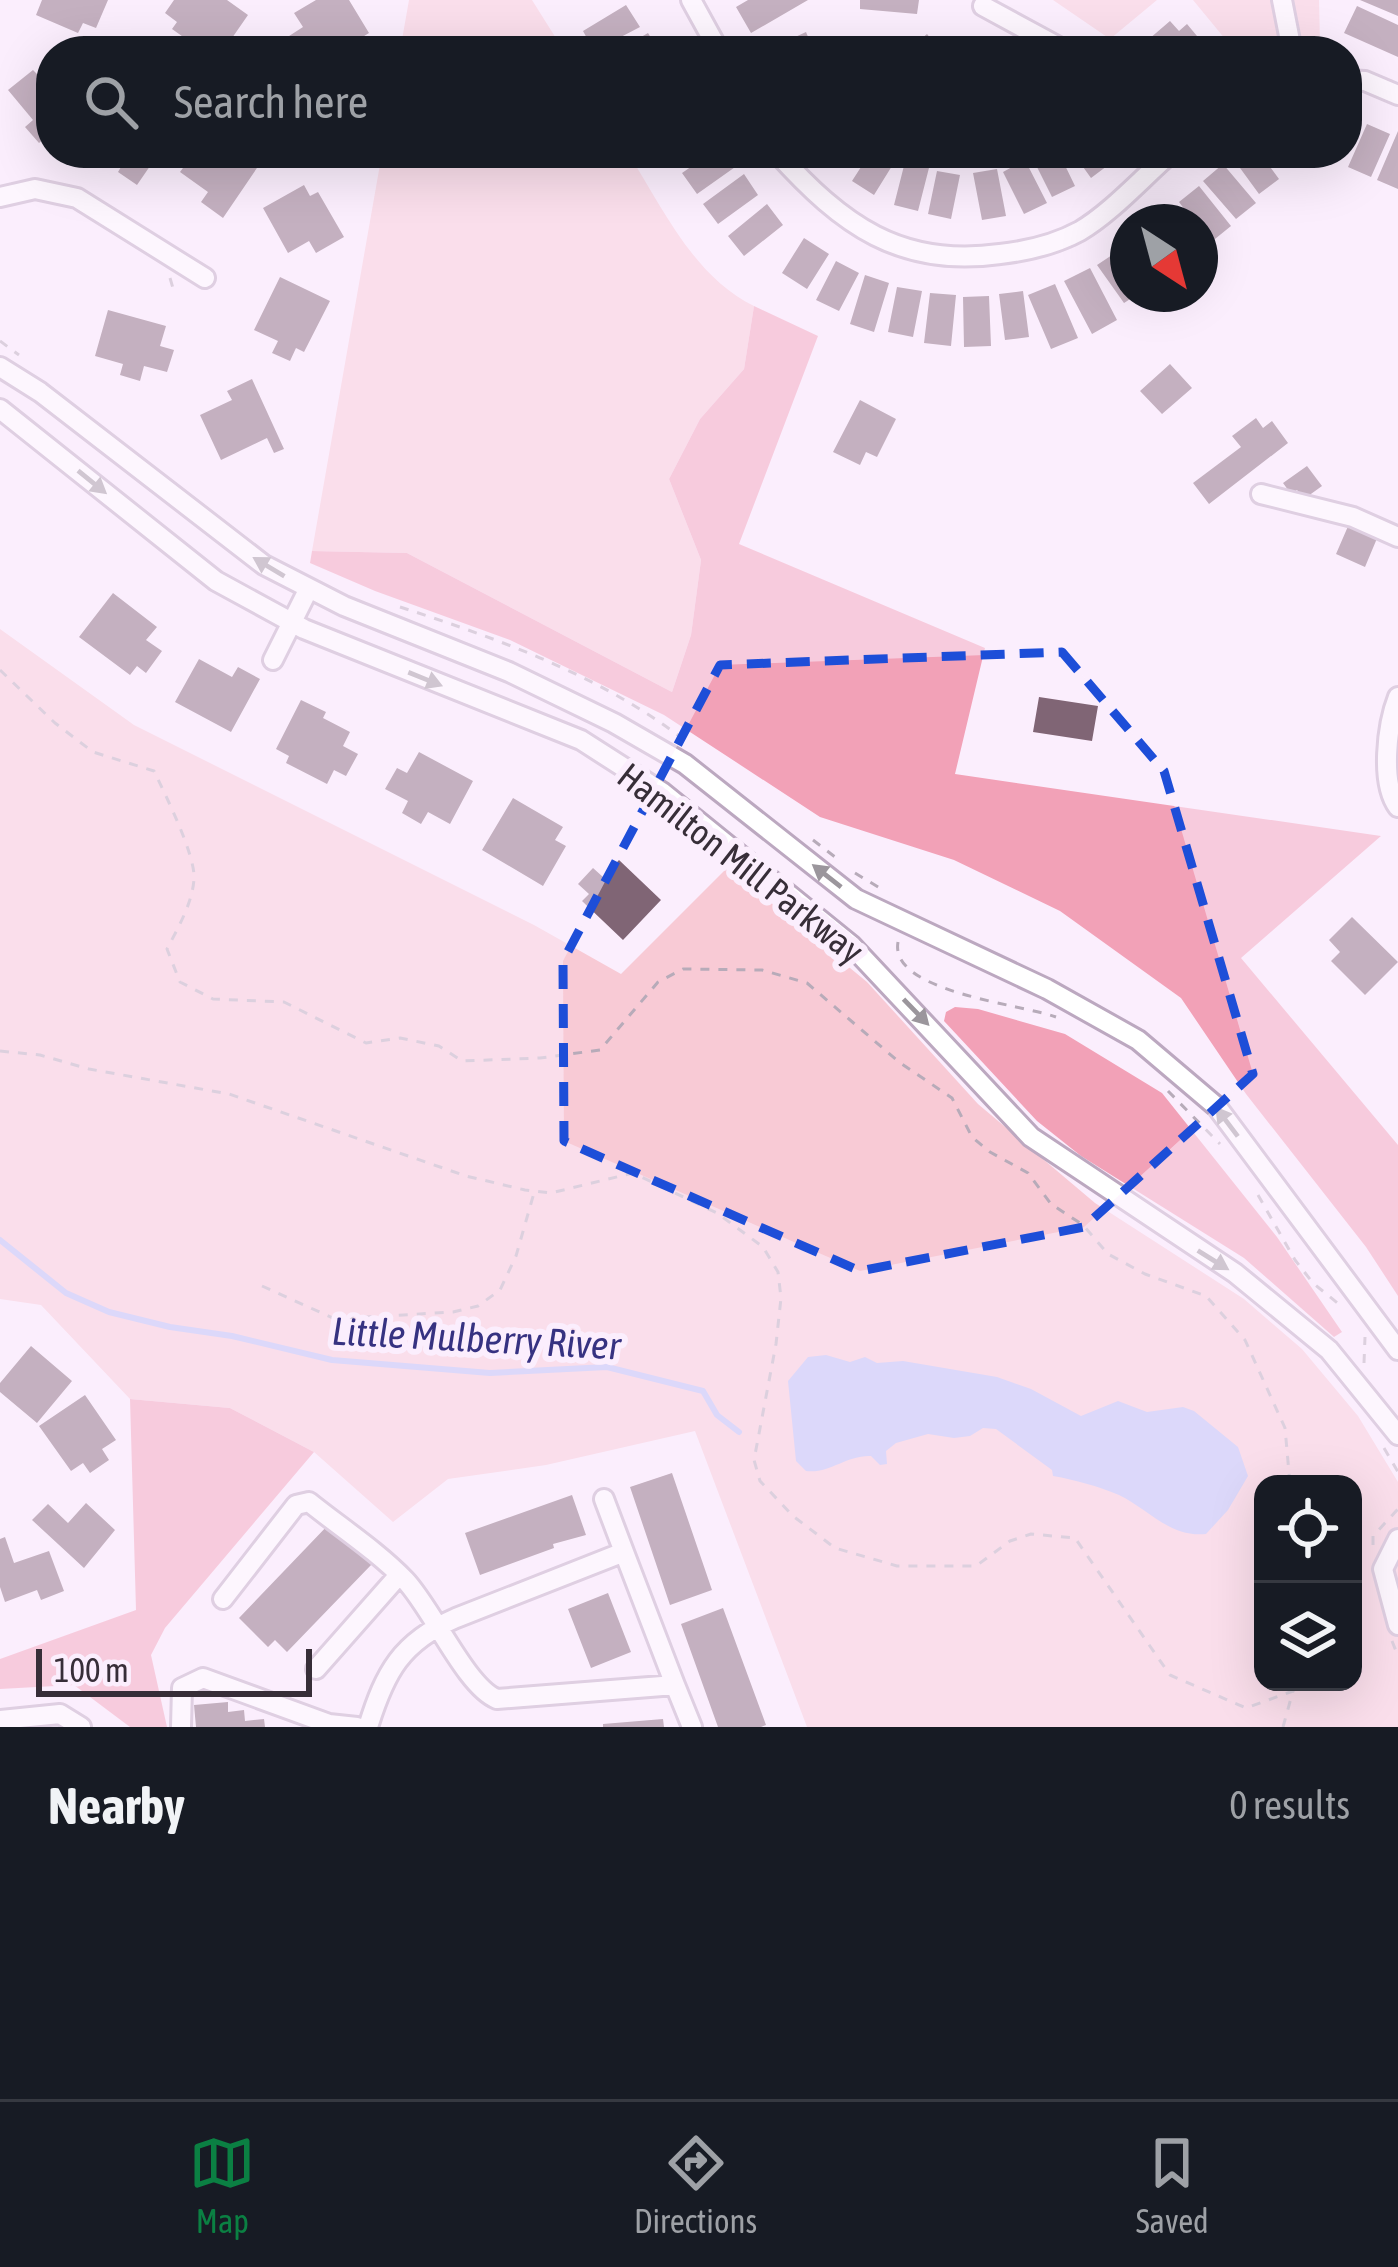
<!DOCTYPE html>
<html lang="en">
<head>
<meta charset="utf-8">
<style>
  :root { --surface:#171b24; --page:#242831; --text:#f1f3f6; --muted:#9ea1a6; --line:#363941; --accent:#0b8043 }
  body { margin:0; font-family:"Asap Condensed",sans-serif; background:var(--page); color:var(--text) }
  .controls { position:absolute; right:36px; bottom:36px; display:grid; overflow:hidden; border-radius:24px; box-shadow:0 12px 48px #0002 }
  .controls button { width:108px; height:108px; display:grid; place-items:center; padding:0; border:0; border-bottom:3px solid var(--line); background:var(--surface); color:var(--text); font:60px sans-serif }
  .compass { position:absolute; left:1110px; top:204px; width:108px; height:108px; border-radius:50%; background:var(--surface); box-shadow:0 12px 48px #0002; rotate:144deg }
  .scale { position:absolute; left:36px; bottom:30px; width:276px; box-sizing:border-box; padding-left:12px; border:6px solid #372e38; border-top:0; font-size:33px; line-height:42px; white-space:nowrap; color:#372e38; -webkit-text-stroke:9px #fbeefd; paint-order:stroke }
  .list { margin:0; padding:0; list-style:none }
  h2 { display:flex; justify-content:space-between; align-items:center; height:156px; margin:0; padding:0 48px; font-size:51px }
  h2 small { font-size:39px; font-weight:400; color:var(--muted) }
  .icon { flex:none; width:66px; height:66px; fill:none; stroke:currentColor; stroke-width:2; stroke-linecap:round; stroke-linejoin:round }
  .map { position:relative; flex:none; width:1398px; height:1727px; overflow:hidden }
  .search { position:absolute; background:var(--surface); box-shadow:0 12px 48px #0002; left:36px; right:36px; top:36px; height:132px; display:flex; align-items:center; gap:30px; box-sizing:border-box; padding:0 42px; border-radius:48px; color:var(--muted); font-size:45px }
  .sheet { height:372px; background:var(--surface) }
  nav { display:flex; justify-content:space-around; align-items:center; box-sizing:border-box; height:168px; border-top:3px solid var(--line); background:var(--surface); font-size:33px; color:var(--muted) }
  nav a { display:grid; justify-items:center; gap:6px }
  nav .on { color:var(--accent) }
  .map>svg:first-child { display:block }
</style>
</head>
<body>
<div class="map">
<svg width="1398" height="1727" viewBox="0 0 1398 1727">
  <rect width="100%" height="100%" fill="#fbeefd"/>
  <path fill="#f8cad5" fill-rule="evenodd" d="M409 0H532L564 51H400Z
    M1053 0H1157L1110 39Z
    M1193 0H1319L1320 44 1298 51H1235Z
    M382 153H628C663 208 693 276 754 306L744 369 700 419 669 479 701 560 691 635 672 692 407 553 312 551Z
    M0 629 134 725 534 925 621 974 728 867 867 982 978 1104 1095 1203 1244 1299 1302 1349 1358 1416 1398 1482V1727H807L695 1431 546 1465 448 1479 393 1522 314 1452 230 1408 130 1399 41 1305 0 1299ZM1263 1484H1353V1682H1263Z"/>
  <path fill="#f2a1b7" d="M754 306 818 336 739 544 985 648 955 774 1381 836 1241 958 1398 1145V1296L1366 1247 1246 1094 1181 998 1060 911 954 860 820 817 664 715 510 640 375 591 310 563 312 551 407 553 672 692 691 635 701 560 669 479 700 419 744 369Z
    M955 1007 978 1009 1065 1034 1162 1093 1277 1237 1342 1332 1334 1337 1244 1258 1081 1156 1037 1121 944 1021 946 1012Z
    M130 1399 230 1408 314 1452 165 1628 151 1655 167 1727H130L74 1685 0 1689V1659L136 1610Z"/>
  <path fill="#b7bcf5" d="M826 1355 850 1362 865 1357 877 1363 903 1361 997 1377 1031 1389 1081 1416 1118 1401 1147 1412 1183 1407 1194 1411 1238 1447 1248 1476 1228 1510 1206 1534C1170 1538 1147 1508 1119 1495 1097 1486 1076 1480 1053 1476L1052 1470 996 1429 983 1428 970 1436 954 1438 928 1434 896 1443 886 1451 887 1464 880 1465 871 1456C846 1455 830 1474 806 1471L796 1461 788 1381 808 1357Z"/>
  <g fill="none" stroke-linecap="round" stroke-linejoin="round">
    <path stroke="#b7bcf5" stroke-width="6" d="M0 1240 66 1293 109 1312 170 1327 232 1336 332 1360 490 1373 607 1367 703 1391 717 1415 739 1432"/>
  </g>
  <path fill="#806575" d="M42 0H108L96 28 83 23 78 33 36 15Z
    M174 0H227L248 15 223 51H203L172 29 177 22 165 13Z
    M316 0H349L369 33 340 51H294L286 38 303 27 294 13Z
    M748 0H808L751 33 736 7Z
    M860 0H919L917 14 860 9Z
    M1360 0H1398V16Z
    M626 5 640 27 594 51 583 31Z
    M1357 6 1398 25V57L1344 33Z
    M1170 21 1179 31 1187 24 1197 36 1180 51H1135Z
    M806 32 814 51H765Z
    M648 33 659 51H617Z
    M927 34 941 51H907Z
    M47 69 51 74V133L39 143 25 127 33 120 8 90 33 70 39 76Z
    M1367 124 1390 134 1371 177 1348 167Z
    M1398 131V189L1377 180Z
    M111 153H159L137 185 118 172 124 162Z
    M194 153H241L259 165 223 218 201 202 208 192 180 172Z
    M711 153H730L738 165 697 194 682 173Z
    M870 153H900L874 195 852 181Z
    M1030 153H1059L1075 186 1052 197Z
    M1073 153H1104L1111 163 1091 178Z
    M1238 153H1260L1279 179 1259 194 1232 157Z
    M1277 153H1312L1282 166Z
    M907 154 931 160 918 211 894 205Z
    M1025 160 1047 203 1024 214 1003 172Z
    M1223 164 1256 203 1236 219 1203 181Z
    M997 169 1006 216 982 220 973 173Z
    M937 171 960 175 951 219 928 214Z
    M744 174 758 195 718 224 703 204Z
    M304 185 310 196 318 192 344 237 316 253 309 241 288 253 263 208Z
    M1199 186 1231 226 1210 243 1200 230V222H1194L1179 202Z
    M767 204 783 225 744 256 728 236Z
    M804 238 829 254 807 289 782 273Z
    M1118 251 1128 265V294H1138L1124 303 1097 265Z
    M836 261 859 273 839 311 816 300Z
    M1090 268 1117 320 1092 334 1064 281Z
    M865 275 889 283 874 332 850 324Z
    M280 277 330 301 304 352 296 348 290 361 272 353 278 341 254 330Z
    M1055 284 1078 338 1051 349 1028 295Z
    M897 287 922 291 913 337 888 332Z
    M1023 291 1029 337 1005 340 999 294Z
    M930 293 956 295 951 346 924 343Z
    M989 296 991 346 964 347 963 297Z
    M108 310 166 326 160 346 174 350 167 372 144 366 140 381 120 375 123 364 95 356Z
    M1170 364 1192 388 1162 414 1140 391Z
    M252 379 284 449 274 453 267 438 221 460 200 415 232 400 227 391Z
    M860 400 896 419 877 457 866 452 860 465 833 452Z
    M1256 418 1263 428 1272 421 1288 443 1209 504 1193 483 1241 447 1232 436Z
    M1307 466 1322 486 1304 499 1297 490 1291 494 1283 483Z
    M1349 524 1378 536 1365 567 1336 554Z
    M113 593 157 627 146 640 162 651 146 673 137 666 130 675 79 637Z
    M199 659 232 677 238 667 260 679 231 732 175 702Z
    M1039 697 1098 706 1092 741 1033 732Z
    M301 700 326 712 323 718 350 732 343 746 358 754 346 776 334 770 327 784 286 763 289 756 276 749Z
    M419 752 473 781 450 824 428 812 421 824 402 813 408 801 385 789 397 768 407 773Z
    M513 798 563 827 555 840 566 846 543 886 482 850Z
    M619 860 661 900 623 940 582 901 589 894 578 884 593 868 603 877Z
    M1352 917 1398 962 1365 995 1331 961 1340 952 1329 940Z
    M31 1346 72 1381 37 1423 0 1392V1383Z
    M85 1395 116 1440 102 1449 109 1460 90 1473 83 1463 71 1471 39 1426Z
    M672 1473 712 1590 670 1605 630 1487Z
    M572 1495 586 1535 553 1544 554 1548 480 1575 465 1533Z
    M86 1503 115 1530 84 1568 32 1520 48 1504 68 1523Z
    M330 1523 372 1564 287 1652 275 1640 268 1647 239 1618Z
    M5 1537 14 1563 49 1551 64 1591 41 1600 37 1590 5 1602 0 1587V1539Z
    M608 1593 631 1652 591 1668 568 1609Z
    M723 1608 766 1725 761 1727H718L681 1624Z
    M228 1702V1712L244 1710 245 1721 264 1719 265 1727H196L194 1705Z
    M663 1719 664 1727H603V1724Z"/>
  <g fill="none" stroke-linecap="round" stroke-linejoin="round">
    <defs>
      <path id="minor" d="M691 0 719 51
        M1282 0 1292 51
        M983 6 1066 51
        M1347 80 1365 81 1398 95
        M777 153C842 225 900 268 1000 254 1027 251 1056 244 1080 231 1112 212 1142 178 1171 153
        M0 197 35 189 77 198 205 278
        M0 367 40 392 264 565 344 606 509 672 614 723 685 764 856 899 1047 989 1138 1040 1217 1107 1398 1350
        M0 409 216 581 304 629 581 740 662 792 851 945 1031 1137 1235 1273 1329 1350 1398 1435
        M1261 494 1353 517 1398 537
        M273 660 309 588
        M1398 697C1387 725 1380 783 1398 807
        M604 1499 624 1552
        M1398 1539 1383 1569 1398 1625
        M223 1599 296 1505 309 1502C340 1527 377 1551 405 1580 432 1608 466 1687 497 1699L675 1685 624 1552 456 1618C401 1642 385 1672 368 1727
        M316 1669 399 1575
        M675 1685 692 1727
        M0 1720 60 1714 81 1727
        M181 1727 182 1688 203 1678 329 1724 357 1727"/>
    </defs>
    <use href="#minor" stroke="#bca8c0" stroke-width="24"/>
    <path stroke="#b7abb9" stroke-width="3" stroke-dasharray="9 9" stroke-linecap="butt" d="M170 278 175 295
      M0 341 19 355
      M400 607C499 639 605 677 688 743
      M0 670 55 723 93 752 154 771C165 794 195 854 194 878 193 902 178 928 167 949L180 982 213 999 284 1002 366 1043 400 1038 439 1046 462 1061 540 1058 600 1050 658 982 683 969 762 970 807 983 899 1062 952 1098 972 1137 990 1152 1028 1173 1051 1204 1083 1225 1108 1254 1145 1274 1206 1296 1245 1340 1285 1428 1290 1484
      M813 840 839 860
      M855 873 883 890
      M898 942C889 992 1021 1004 1056 1017
      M0 1051 40 1055 89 1069 229 1094 466 1176 525 1190 551 1193 633 1173 717 1213 763 1247 778 1272 781 1298 776 1344 754 1460 760 1481 793 1516 835 1548 897 1566H976L1010 1541 1031 1534 1075 1538 1170 1675 1246 1708 1293 1691
      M1168 1091 1220 1144
      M1258 1195 1295 1260 1313 1283 1341 1306
      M262 1286 335 1319 453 1312 478 1306 500 1290 516 1256 534 1193
      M1364 1363 1365 1337
      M1384 1448 1398 1472
      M1263 1539 1258 1546 1263 1568
      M1373 1545V1536L1398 1509
      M1392 1641 1398 1656
      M1283 1727 1293 1691 1301 1682"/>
    <use href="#minor" stroke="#fff" stroke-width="18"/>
  </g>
  <defs><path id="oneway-solid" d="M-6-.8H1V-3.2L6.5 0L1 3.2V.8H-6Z" transform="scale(3)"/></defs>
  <g fill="#9b969c">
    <use href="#oneway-solid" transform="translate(92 482) rotate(39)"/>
    <use href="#oneway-solid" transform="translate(269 567) rotate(-149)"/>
    <use href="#oneway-solid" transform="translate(425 679) rotate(22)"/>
    <use href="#oneway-solid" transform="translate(827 876) rotate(-142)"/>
    <use href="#oneway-solid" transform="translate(916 1012) rotate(46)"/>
    <use href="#oneway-solid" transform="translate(1227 1122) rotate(-127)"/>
    <use href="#oneway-solid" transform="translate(1213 1260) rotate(32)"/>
  </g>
  <path d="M0 0H1398V1727H0ZM1062 652 1164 771 1253 1074 1084 1227 860 1271 564 1141 563 961 720 665Z" fill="#fbeefd" fill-opacity=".55" fill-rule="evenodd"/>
  <path fill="none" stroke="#1d4ed8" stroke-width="9" stroke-dasharray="24 15" stroke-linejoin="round" d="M1062 652 1164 771 1253 1074 1084 1227 860 1271 564 1141 563 961 720 665Z"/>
  <g text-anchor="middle" stroke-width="12" stroke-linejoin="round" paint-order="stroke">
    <g font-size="36" fill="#372e38" stroke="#fbeefd">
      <text transform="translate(741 863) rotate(38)" y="13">Hamilton Mill Parkway</text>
    </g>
    <g font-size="39" font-style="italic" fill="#363281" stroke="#fbeefd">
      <text transform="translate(476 1338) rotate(3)" y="14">Little Mulberry River</text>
    </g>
  </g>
</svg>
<div class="controls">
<button><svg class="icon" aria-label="locate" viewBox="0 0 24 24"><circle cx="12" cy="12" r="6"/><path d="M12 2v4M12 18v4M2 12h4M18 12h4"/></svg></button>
<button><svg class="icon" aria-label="layers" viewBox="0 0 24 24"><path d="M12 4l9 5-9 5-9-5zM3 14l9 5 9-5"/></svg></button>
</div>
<svg class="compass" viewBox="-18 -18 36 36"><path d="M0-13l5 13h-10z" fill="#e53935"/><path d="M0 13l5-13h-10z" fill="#9ea1a6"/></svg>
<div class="scale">100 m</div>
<div class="search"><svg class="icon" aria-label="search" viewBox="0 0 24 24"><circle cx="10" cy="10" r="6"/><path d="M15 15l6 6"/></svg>Search here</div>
</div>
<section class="sheet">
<h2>Nearby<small>0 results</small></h2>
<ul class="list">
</ul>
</section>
<nav>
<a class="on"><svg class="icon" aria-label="map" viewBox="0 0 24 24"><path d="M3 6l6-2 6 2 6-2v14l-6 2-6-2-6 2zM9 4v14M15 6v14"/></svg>Map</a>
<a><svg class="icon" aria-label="directions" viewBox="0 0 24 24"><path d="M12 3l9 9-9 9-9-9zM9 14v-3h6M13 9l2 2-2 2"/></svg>Directions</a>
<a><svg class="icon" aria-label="saved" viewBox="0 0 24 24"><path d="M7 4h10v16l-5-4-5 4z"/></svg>Saved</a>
</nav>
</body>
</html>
